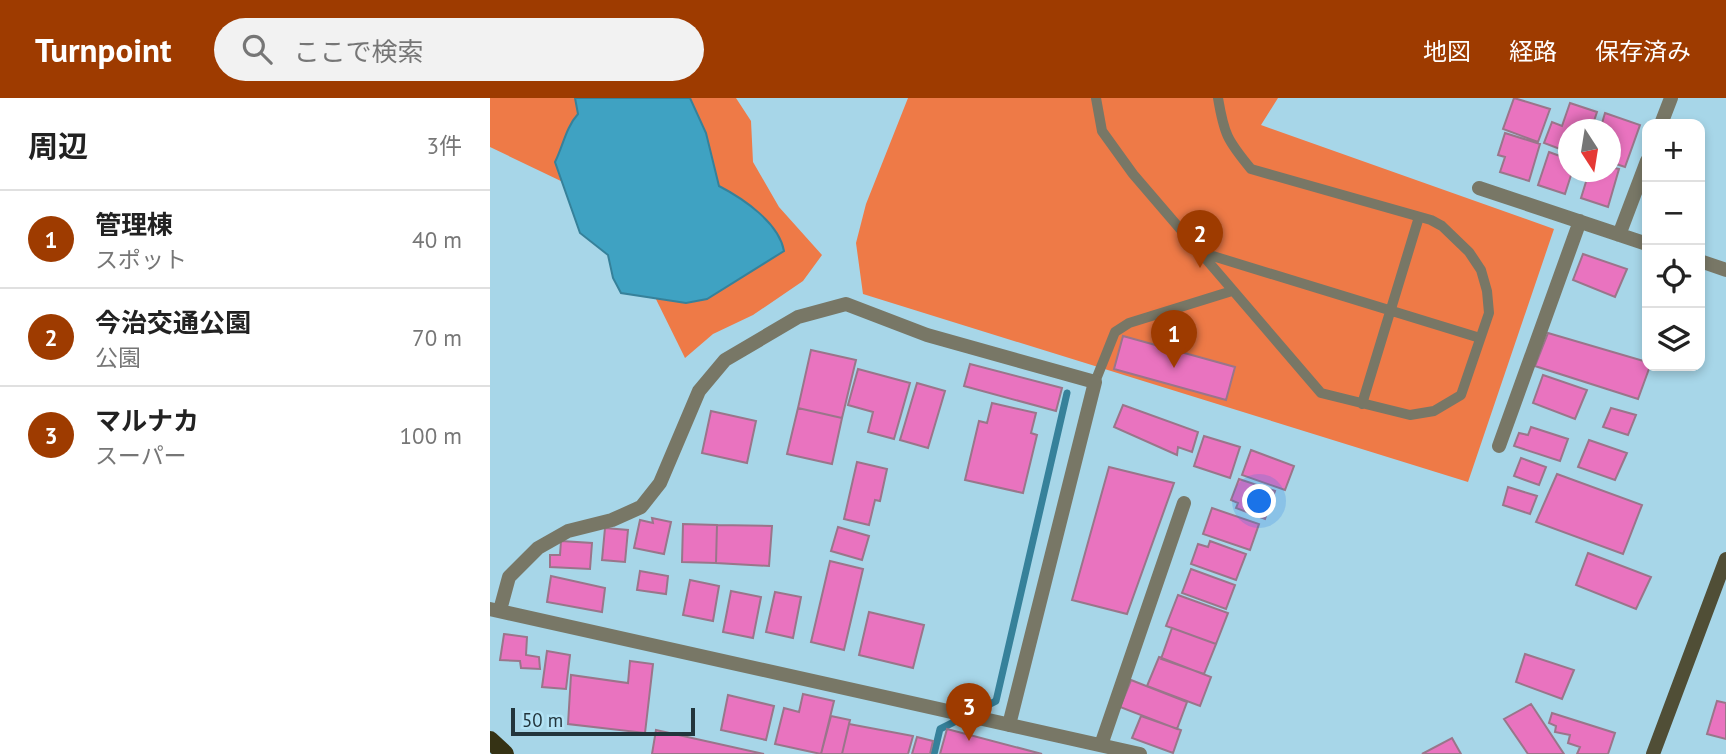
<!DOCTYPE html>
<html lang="ja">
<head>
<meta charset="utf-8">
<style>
  :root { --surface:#fff; --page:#f2f2f2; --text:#222; --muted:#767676; --line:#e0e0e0; --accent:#9e3b00 }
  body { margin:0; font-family:"PT Sans","Noto Sans JP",sans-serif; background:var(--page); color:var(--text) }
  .controls { position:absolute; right:21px; top:21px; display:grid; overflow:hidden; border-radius:14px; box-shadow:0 4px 10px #0003 }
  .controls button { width:63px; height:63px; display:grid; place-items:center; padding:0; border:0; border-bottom:2px solid var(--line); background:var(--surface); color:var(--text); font:35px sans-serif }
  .compass { position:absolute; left:1068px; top:21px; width:63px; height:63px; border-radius:50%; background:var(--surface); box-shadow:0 4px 10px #0003; rotate:168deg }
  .scale { position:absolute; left:21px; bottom:18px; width:184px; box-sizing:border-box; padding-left:7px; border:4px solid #22353c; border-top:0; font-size:19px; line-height:24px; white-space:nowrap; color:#22353c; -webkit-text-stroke:5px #b3e3f5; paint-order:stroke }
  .you { position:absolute; left:770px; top:404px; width:24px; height:24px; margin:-18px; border:5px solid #fff; border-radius:50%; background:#1a73e8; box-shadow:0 0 0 10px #1a73e833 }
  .badge { display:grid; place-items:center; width:46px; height:46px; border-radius:50%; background:var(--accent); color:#fff; font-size:23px; font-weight:700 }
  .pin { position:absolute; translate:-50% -58px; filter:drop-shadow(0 2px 4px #0008) }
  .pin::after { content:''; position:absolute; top:37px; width:24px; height:21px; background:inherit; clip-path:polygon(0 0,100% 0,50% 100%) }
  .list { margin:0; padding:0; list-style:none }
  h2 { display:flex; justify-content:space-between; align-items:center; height:91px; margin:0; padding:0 28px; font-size:30px }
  h2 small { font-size:23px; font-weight:400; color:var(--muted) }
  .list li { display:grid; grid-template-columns:46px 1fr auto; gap:21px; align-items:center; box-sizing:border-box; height:98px; padding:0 28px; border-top:2px solid var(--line) }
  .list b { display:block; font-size:26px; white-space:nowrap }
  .list p { margin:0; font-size:23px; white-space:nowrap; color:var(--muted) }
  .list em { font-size:23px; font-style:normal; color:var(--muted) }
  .icon { flex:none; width:38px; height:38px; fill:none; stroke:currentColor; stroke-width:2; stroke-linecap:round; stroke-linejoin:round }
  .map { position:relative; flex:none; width:1236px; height:656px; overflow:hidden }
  header { display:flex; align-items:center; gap:42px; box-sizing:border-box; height:98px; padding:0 35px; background:var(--accent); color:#fff }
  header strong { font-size:33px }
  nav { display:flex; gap:38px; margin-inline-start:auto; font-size:24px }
  .search { width:490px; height:63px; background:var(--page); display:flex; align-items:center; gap:18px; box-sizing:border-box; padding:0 24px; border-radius:38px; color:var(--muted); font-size:26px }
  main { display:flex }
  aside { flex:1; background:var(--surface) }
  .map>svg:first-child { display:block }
</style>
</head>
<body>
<header>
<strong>Turnpoint</strong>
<div class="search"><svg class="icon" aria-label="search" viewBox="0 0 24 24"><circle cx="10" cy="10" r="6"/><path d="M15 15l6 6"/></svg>ここで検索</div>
<nav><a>地図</a><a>経路</a><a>保存済み</a></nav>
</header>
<main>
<aside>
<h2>周辺<small>3件</small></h2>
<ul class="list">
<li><span class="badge">1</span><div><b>管理棟</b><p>スポット</p></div><em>40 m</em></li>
<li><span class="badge">2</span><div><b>今治交通公園</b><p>公園</p></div><em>70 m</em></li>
<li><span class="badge">3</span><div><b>マルナカ</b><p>スーパー</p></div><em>100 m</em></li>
</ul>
</aside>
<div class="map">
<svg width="1236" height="656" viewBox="0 0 1236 656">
  <rect width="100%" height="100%" fill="#a7d6e8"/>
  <path fill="#ee7a47" d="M0 0H246L261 23 263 64 289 109 332 157 313 183 263 217 223 236 195 260 158 185 96 95 0 49Z
    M418 0H788L771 27 1064 131 978 384 373 196 366 145 376 106Z"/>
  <path fill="#3fa2c2" stroke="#36819a" stroke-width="2" d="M85 0H200L216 35 229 88C254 101 289 125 294 153L217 201 196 205 131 195 123 180 118 157 90 135 65 64C73 48 76 29 88 16Z"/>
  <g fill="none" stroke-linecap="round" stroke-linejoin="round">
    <path stroke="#36819a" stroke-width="7" d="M444 656 450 631 506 603 577 295"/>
  </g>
  <path fill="#e973bf" stroke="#9a758a" stroke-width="2" d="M1024 0 1060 11 1048 44 1013 31Z
    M1080 5 1107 14 1101 32H1078V54L1054 45 1062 24 1072 28Z
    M1115 15 1150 27 1135 69 1120 64V32H1110Z
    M1015 35 1050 46 1039 83 1010 74 1015 59 1008 57Z
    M1059 54 1078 61V74H1082L1075 96 1048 87Z
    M1120 69 1129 71 1118 109 1091 100 1099 74H1120Z
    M1093 156 1137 171 1125 199 1083 182Z
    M1058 235 1157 264V268H1160L1148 301 1045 268Z
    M633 238 745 269 736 302 624 271Z
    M321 252 366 262 352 320 308 310Z
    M480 266 572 290 566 313 474 288Z
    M368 271 420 285 404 341 378 334 383 314 358 307Z
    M1053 277 1097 292 1085 321 1043 305Z
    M427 285 455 293 438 350 410 342Z
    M502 305 546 315 541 335 547 337 533 395 475 382 489 323 497 325Z
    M633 307 708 334 702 354 688 349 687 357 624 329Z
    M308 310 352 320 342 366 297 356Z
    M1121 310 1146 317 1138 337 1113 329Z
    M221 313 266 323 257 365 212 355Z
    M1041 329 1078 341 1070 363 1024 348 1029 335 1038 337Z
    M714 338 750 349 740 380 704 368Z
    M1099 342 1137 355 1125 382 1088 369Z
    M761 352 804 368 795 392 752 377Z
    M1031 360 1056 369 1049 387 1024 378Z
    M367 364 397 371 390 403 385 402 379 427 354 421Z
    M619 369 684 385 637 516 582 502Z
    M1067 376 1152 407 1133 456 1046 424Z
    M749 381 785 393 775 421 746 410 748 405 741 402Z
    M1018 389 1047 398 1040 416 1013 407Z
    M722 410 769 426 760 452 713 436Z
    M162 420 181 424 174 456 144 450 150 422 163 425Z
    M193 426 227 427 226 465 192 464Z
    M227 427 282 428 279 468 226 465Z
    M348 429 379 438 372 462 341 453Z
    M115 430 138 432 135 464 112 462Z
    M71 443 102 445 100 471 60 469V457H70Z
    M720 443 756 456 746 482 701 466 708 446 718 449Z
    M1098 455 1161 479 1146 511 1086 487Z
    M340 463 373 471 354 552 321 544Z
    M701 471 745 487 736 511 692 495Z
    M150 473 178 478 176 496 147 492Z
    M61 478 115 490 112 514 57 504Z
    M200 482 229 488 223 523 193 517Z
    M241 493 271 499 263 540 233 534Z
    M285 494 311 499 303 540 276 534Z
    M688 497 738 515 726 546 676 528Z
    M379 514 434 527 423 570 369 557Z
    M682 530 726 546 714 576 671 561Z
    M14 536 37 539 36 557 49 559 50 571 31 570 30 563 10 562Z
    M57 553 80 557 76 591 52 589Z
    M1035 556 1084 572 1072 601 1026 584Z
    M669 559 721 579 710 608 657 588Z
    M140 563 163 566 155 635 78 626 81 577 138 585Z
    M641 582 697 604 687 631 630 609Z
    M313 596 344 603 331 656 285 646 294 610 309 614Z
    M238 597 284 608 276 642 231 632Z
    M1227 603 1236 605V641L1217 636Z
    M1041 606 1074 656H1038L1014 621Z
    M1062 615 1125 635 1118 656H1087L1090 649 1078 645 1080 637 1065 634 1066 628 1059 625Z
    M341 618 360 622 352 656H331Z
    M651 618 691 632 683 655 642 640Z
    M359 626 423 638 418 656H352Z
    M457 631 552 656H450Z
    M166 632 274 656H162Z
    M427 639 443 643 440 656H422Z
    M962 640 971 656H932Z"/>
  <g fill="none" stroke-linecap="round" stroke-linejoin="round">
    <path stroke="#787766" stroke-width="10" d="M606 0 612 33 643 76 831 295 920 317 944 313 971 297 999 215 997 193 991 172 979 154 952 128 941 122 761 71C737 42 734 36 728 0
      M713 155 990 240
      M605 284 625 234 639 225 742 193
      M872 306 929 119"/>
    <path stroke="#787766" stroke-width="14" d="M1171 26 1181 0
      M989 90 1157 146
      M1129 137 1157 63
      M1210 163 1236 172
      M1009 348 1090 123
      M0 511 650 656
      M10 512 19 479 48 450 78 433 122 422 151 409 170 385 209 293 235 262 308 219 356 206 437 237 605 284 519 627
      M611 647 694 405"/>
    <path stroke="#504e36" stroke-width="14" d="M1163 656 1236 461"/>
    <path stroke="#353214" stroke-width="18" d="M0 642 15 656"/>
  </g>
</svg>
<div class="controls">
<button>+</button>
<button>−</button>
<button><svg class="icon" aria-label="locate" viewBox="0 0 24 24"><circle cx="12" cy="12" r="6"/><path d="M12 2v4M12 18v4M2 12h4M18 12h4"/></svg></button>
<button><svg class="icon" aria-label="layers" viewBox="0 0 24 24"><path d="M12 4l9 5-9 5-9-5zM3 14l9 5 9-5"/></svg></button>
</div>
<svg class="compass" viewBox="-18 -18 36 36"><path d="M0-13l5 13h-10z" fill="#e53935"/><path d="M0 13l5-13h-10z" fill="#767676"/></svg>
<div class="scale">50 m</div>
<div class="you"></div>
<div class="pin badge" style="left:684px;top:270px">1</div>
<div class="pin badge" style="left:710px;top:170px">2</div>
<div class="pin badge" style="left:479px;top:643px">3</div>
</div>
</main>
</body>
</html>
